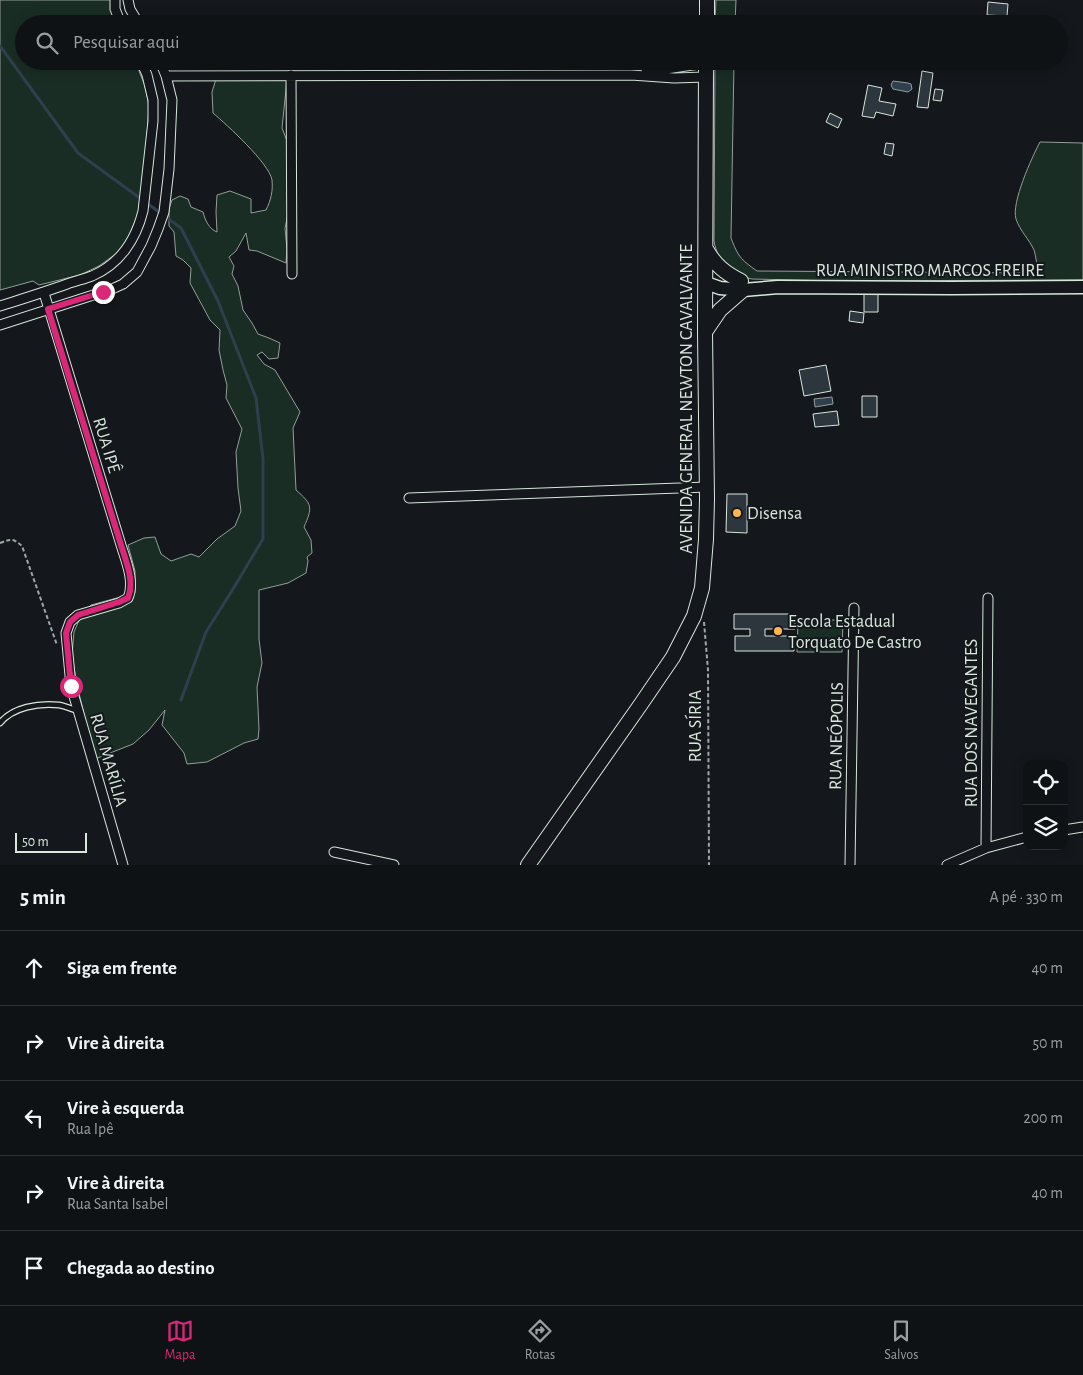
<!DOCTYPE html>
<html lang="pt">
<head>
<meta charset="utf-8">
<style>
  :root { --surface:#0f1215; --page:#1d2022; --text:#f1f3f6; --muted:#9b9ea0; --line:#2f3234; --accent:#db2777 }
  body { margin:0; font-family:"Alegreya Sans",sans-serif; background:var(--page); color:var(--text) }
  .controls { position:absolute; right:15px; bottom:15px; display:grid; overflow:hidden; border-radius:10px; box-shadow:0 2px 12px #0003 }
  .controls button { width:45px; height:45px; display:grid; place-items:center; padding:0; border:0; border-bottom:1px solid var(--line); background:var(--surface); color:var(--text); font:25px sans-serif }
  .scale { position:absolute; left:15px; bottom:12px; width:72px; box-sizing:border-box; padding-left:5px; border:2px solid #d8e6dc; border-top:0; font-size:14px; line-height:18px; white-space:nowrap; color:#d8e6dc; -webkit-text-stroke:4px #14181c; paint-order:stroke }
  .stop { position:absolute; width:15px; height:15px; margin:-11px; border:4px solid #db2777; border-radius:50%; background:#fff }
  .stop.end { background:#db2777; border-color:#fff; box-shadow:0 1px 5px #0008 }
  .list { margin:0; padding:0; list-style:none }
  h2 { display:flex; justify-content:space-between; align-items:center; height:65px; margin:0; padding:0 20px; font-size:21px }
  h2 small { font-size:16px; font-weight:400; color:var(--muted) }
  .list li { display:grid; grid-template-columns:32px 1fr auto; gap:15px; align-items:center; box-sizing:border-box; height:75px; padding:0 20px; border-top:1px solid var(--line) }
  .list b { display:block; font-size:19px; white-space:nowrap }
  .list p { margin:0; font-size:16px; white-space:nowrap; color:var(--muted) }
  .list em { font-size:16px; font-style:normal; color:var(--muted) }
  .icon { flex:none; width:28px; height:28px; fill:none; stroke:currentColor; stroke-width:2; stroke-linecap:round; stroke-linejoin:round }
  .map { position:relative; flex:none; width:1083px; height:865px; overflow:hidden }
  .search { position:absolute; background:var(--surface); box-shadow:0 2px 12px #0003; left:15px; right:15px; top:15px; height:55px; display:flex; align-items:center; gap:12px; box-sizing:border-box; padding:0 18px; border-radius:28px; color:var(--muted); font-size:19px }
  .sheet { height:440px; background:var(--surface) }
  nav { display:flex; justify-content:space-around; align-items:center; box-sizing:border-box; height:70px; border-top:1px solid var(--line); background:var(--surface); font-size:14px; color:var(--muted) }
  nav a { display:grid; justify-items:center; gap:2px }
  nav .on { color:var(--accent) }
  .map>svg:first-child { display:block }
</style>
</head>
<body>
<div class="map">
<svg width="1083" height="865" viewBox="0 0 1083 865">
  <rect width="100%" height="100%" fill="#14181c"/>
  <path fill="#1a2d24" stroke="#939e99" d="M0 0H114L118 24H24V61H135L145 86 149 106 143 196 136 219 128 238 120 251 99 266 80 275 39 285 33 281 0 290Z
    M716 0H736L735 24H715Z
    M715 61H734L731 238C738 256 740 259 757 271L1038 273C1037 266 1036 256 1034 250 1029 239 1020 231 1016 219 1011 203 1032 157 1040 142L1083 143V280L836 281 752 279C730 274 718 263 714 241Z
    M216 79 287 80 282 128 287 141 288 214 285 228 287 249 286 263 257 251 249 250 246 233 236 251 229 257 234 266 232 274 238 286 243 310 252 323 258 334 269 338 280 343 278 358 269 359 262 352 257 355 264 364 275 370 300 412 293 428 296 490C312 504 313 507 304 527L311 540 312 553 307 557 308 561 306 573 288 583 259 590V639L262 663 257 687 259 729 258 739 244 743 207 762 187 764 184 753 162 725 165 710 149 730 133 744 95 759 77 685 72 655 74 632 80 618 91 605 135 593V571L128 545 144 538 155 537 161 554 171 561 191 554 199 557 217 539 235 526 241 511 238 488 236 452 242 429 226 398 227 385 223 370 219 350 220 330 210 320 190 283 191 268 183 260 176 256 174 232 169 226V209L172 200 180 196 188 199 191 207 203 212C205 220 209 229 217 232L216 212 217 195 230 191 251 199V213L266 210C271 200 273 191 272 180 269 163 227 125 213 113L212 92Z
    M798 620H843L842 652H797Z"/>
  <path fill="#2f3f4d" stroke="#939e99" d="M893 81 908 83 911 84 912 89 908 92 893 89 891 85Z
    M832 397 833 404 815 407 814 399Z"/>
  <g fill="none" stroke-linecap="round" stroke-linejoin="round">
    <path stroke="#2f3f4d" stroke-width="3" d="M0 46 78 153 181 228 218 301 256 398 263 459V539L233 589 206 632 181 700"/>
  </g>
  <path fill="#2c363c" stroke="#d8e6dc" d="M988 2 1008 4 1007 16 987 15Z
    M922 71 933 73 928 108 917 107Z
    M868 85 882 88 879 101 896 104 893 116 876 112 874 118 862 116Z
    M935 89 943 90 941 101 933 100Z
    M830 113 842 119 838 128 826 122Z
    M886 143 894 144 892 156 884 154Z
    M864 294H878V312H864Z
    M850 311 864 313 863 323 849 321Z
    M826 365 831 391 804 396 799 370Z
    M862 396H877V417H862Z
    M837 411 839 425 815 427 813 414Z
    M727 494H747V533L726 532Z
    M734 614H795V629H765V636H794V651H735V636H750V629H734Z"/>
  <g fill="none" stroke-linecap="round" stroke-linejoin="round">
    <defs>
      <path id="lane" d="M0 723C13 707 38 703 59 705 65 706 72 709 78 711"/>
      <path id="street" d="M115 0V9L121 24
        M128 0 130 9 139 24
        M646 72 706 63
        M291 75 292 274
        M166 76 631 75 674 78 706 77
        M44 293 121 545C126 561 135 582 128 598L119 603 78 615 70 622 66 633 71 686 123 865
        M0 306C22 299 45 292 67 284 75 281 84 279 92 276 120 264 136 239 143 211L153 121V100L147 75 141 61
        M0 325 112 289 123 284 137 272 151 246 158 229 164 212 169 169 172 100 166 76 160 61
        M409 498 707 487
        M1064 830 1083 827
        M986 848 988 598
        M334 852 394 865
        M850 865 854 608
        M947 865 986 848 1027 837"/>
      <path id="secondary" d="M706 283 720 288 743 290 778 287 951 288 1083 287"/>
      <path id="primary" d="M707 0V24
        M706 249C715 265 725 273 741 281
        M705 332 720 310 743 290
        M528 865 641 704 673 657 694 616 702 588 706 539 707 499 705 332 706 61"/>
    </defs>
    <use href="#lane" stroke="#d8e6dc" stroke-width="7"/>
    <use href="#street" stroke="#d8e6dc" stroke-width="11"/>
    <use href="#secondary" stroke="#d8e6dc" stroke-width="15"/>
    <use href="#primary" stroke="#d8e6dc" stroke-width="16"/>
    <path stroke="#9da8a2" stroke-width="2" stroke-dasharray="4 2.5" stroke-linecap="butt" d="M0 543C11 539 13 538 22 546L57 645
      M704 622 708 670 709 865"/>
    <use href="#lane" stroke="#14181c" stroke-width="4.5"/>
    <use href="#street" stroke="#14181c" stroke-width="9"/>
    <use href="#secondary" stroke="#14181c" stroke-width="12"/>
    <use href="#primary" stroke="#14181c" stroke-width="14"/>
  </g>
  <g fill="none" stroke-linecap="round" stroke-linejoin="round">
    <path stroke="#db2777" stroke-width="6" d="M71 686 66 633 70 622 78 615 119 602 128 598C135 582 126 561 121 545L48 309 103 292"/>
  </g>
  <g fill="#ffb74d" stroke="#14181c" stroke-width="2">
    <circle cx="737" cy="513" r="5"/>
    <circle cx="778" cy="631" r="5"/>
  </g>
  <g text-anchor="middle" stroke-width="4" stroke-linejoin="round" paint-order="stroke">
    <g font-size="18" fill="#d8e6dc" stroke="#14181c">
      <text x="930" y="276">RUA MINISTRO MARCOS FREIRE</text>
      <text transform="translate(686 399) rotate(-90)" y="6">AVENIDA GENERAL NEWTON CAVALVANTE</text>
      <text transform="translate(107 445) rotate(73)" y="6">RUA IPÊ</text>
      <text transform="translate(971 723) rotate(-90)" y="6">RUA DOS NAVEGANTES</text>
      <text transform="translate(695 726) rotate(-90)" y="6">RUA SÍRIA</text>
      <text transform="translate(836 736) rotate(-89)" y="6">RUA NEÓPOLIS</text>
      <text transform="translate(109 760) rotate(74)" y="6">RUA MARÍLIA</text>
    </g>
    <g font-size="18" fill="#d8e6dc" stroke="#14181c" text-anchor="start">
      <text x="747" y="519">Disensa</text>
      <text x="788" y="627">Escola Estadual<tspan x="788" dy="21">Torquato De Castro</tspan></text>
    </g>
  </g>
</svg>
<div class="controls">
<button><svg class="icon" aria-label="locate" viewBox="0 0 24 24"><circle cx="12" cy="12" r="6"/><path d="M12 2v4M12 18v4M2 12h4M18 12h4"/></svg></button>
<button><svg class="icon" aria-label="layers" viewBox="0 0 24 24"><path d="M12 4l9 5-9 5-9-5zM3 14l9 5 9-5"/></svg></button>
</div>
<div class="scale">50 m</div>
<div class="stop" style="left:71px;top:686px"></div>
<div class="stop end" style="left:103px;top:292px"></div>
<div class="search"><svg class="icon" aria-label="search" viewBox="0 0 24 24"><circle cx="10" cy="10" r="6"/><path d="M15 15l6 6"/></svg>Pesquisar aqui</div>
</div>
<section class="sheet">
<h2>5 min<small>A pé · 330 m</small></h2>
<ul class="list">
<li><svg class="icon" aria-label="ahead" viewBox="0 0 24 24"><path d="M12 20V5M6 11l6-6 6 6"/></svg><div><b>Siga em frente</b></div><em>40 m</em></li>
<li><svg class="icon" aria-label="right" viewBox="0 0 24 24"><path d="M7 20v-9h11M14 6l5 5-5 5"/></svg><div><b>Vire à direita</b></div><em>50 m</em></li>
<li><svg class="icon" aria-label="left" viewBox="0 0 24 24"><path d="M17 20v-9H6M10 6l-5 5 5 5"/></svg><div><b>Vire à esquerda</b><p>Rua Ipê</p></div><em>200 m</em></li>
<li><svg class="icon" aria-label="right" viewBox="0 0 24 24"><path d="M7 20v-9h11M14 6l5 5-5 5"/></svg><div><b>Vire à direita</b><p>Rua Santa Isabel</p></div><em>40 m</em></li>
<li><svg class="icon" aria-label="arrive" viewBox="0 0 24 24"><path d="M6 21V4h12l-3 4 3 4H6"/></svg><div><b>Chegada ao destino</b></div></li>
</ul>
</section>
<nav>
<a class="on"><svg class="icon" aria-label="map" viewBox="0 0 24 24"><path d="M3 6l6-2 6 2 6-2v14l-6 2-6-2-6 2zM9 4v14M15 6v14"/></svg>Mapa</a>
<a><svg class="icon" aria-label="directions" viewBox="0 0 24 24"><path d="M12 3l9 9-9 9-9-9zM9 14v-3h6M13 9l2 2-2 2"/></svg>Rotas</a>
<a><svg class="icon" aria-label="saved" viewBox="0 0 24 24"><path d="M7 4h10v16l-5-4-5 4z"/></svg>Salvos</a>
</nav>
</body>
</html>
